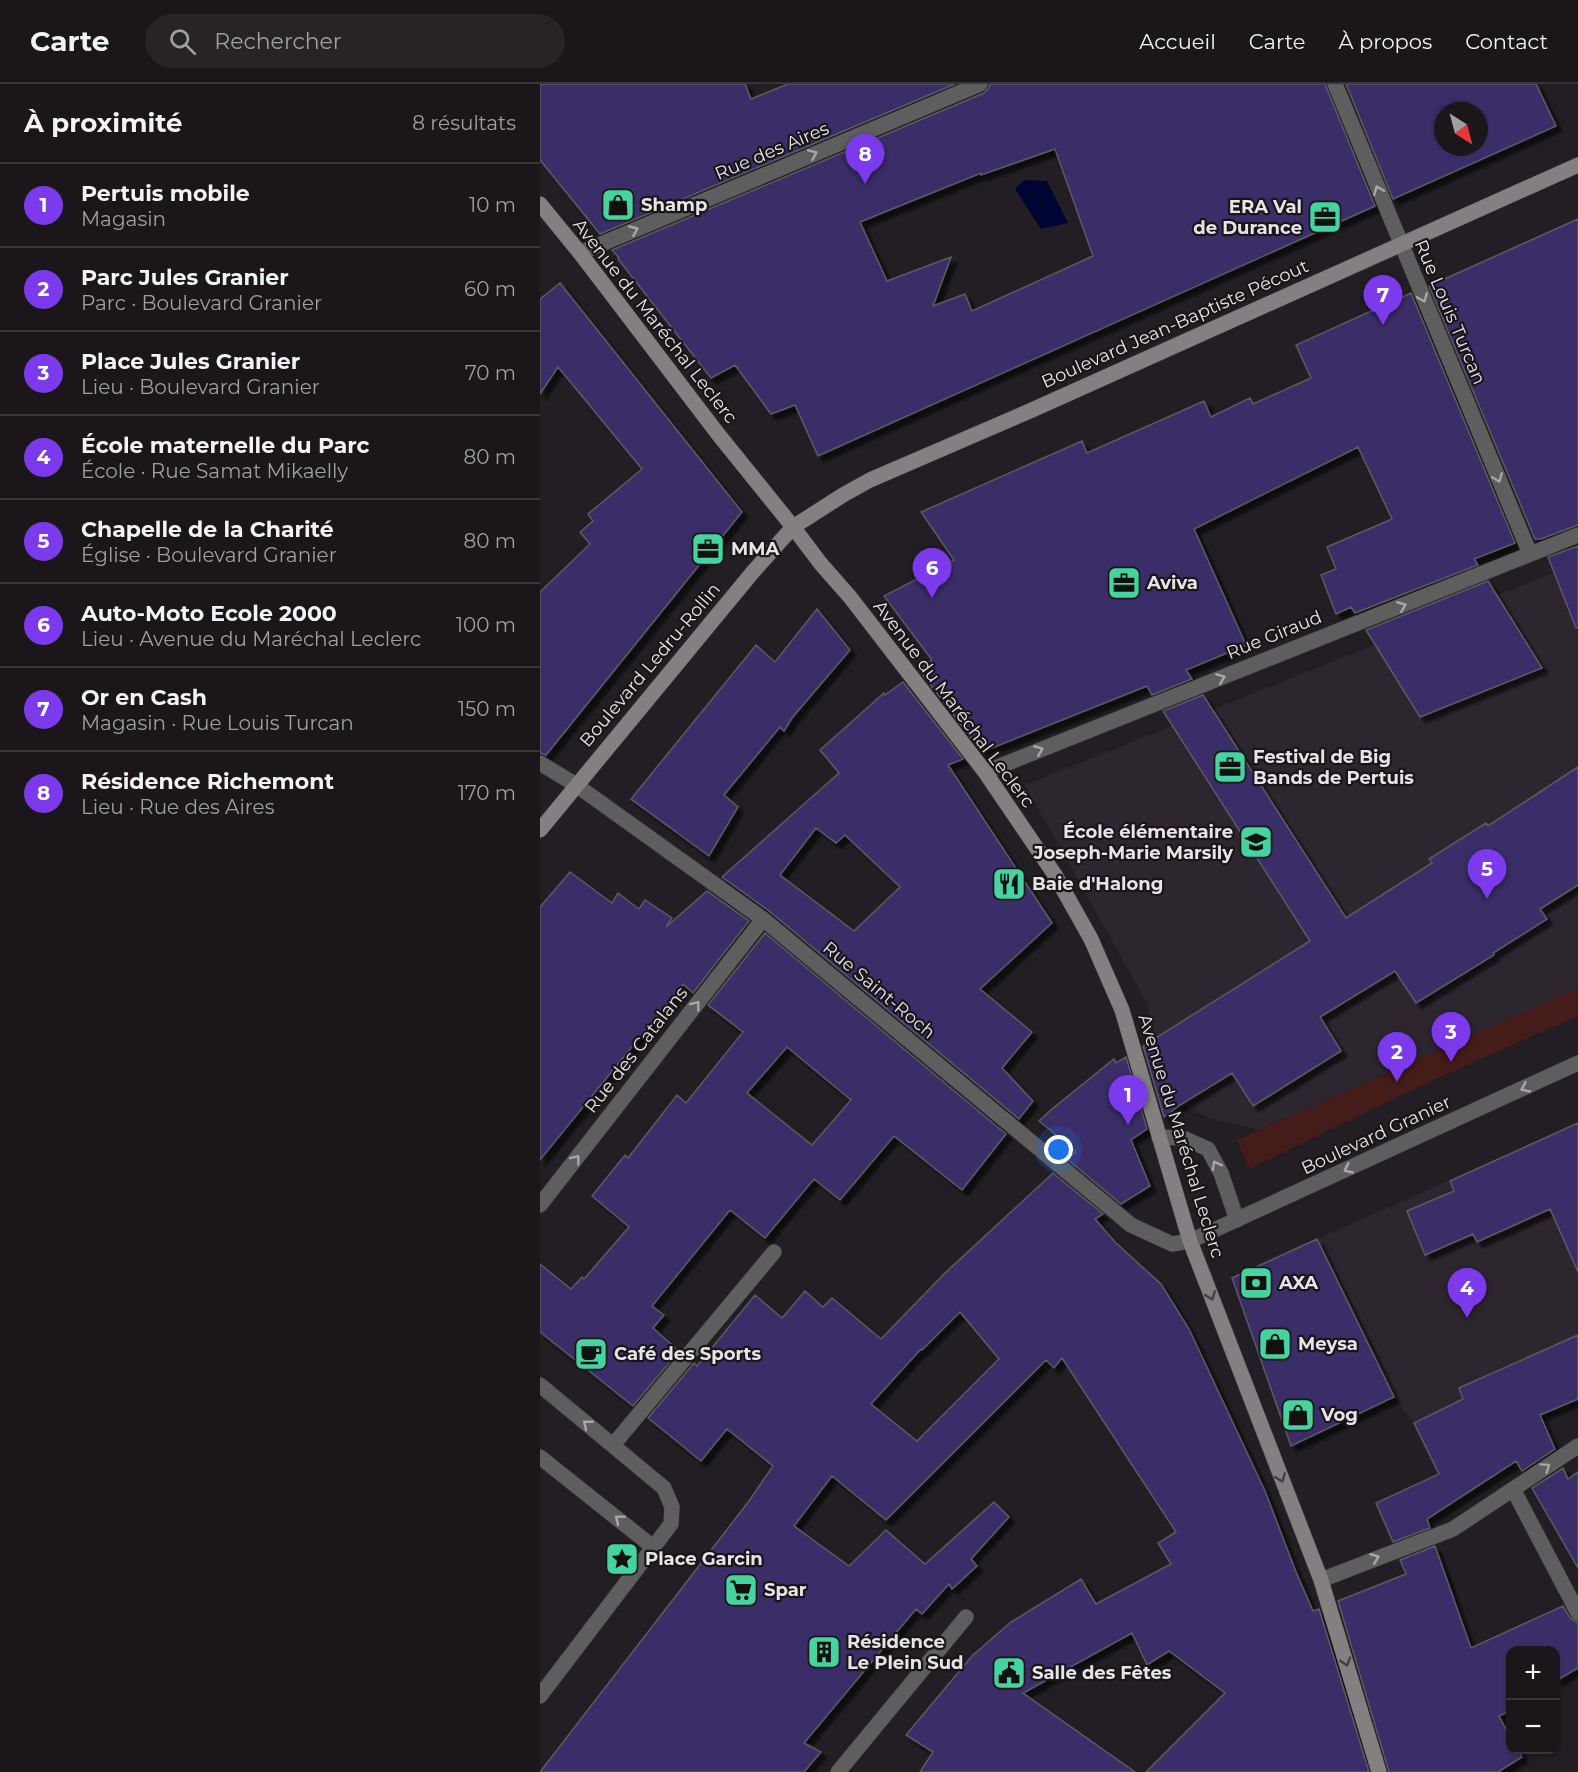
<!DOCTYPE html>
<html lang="fr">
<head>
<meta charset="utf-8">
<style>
  :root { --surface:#1a161a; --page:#272327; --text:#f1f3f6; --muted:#9f9fa2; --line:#383539; --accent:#7c3aed }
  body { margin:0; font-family:Montserrat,sans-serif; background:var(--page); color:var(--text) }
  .controls { position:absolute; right:18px; bottom:18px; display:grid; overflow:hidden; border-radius:12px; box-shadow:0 2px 4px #0004 }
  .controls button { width:54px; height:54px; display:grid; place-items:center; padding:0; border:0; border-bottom:2px solid var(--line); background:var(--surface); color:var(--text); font:30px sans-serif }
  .compass { position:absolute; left:894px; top:18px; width:54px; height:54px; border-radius:50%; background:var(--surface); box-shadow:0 2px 4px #0004; rotate:144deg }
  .you { position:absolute; left:519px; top:1066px; width:21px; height:21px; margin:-15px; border:4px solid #fff; border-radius:50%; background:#1a73e8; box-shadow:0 0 0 9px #1a73e833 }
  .badge { display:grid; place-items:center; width:39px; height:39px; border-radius:50%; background:var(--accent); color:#fff; font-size:20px; font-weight:700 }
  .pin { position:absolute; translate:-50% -50px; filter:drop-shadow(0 2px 3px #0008) }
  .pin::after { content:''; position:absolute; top:32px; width:21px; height:18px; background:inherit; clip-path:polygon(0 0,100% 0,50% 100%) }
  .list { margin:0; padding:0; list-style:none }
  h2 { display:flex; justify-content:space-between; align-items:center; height:78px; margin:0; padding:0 24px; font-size:26px }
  h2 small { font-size:20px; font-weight:400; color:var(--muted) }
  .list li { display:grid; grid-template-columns:39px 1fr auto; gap:18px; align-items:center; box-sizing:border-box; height:84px; padding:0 24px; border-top:2px solid var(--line) }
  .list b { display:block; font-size:22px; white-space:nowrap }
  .list p { margin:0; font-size:20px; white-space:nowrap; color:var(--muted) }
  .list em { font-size:20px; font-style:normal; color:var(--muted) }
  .icon { flex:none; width:33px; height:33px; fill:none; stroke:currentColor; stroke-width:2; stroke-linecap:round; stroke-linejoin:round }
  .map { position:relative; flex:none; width:1038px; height:1688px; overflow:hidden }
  header { display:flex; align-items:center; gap:36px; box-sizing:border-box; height:84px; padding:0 30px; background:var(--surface); border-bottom:2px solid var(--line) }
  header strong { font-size:28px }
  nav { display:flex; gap:33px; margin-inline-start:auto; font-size:21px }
  .search { width:420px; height:54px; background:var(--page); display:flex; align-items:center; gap:15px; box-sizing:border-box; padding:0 21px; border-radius:33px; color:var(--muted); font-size:22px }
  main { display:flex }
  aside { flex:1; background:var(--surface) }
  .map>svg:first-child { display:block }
</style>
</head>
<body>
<header>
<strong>Carte</strong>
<div class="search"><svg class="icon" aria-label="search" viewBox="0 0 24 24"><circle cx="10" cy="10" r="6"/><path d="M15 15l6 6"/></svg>Rechercher</div>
<nav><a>Accueil</a><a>Carte</a><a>À propos</a><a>Contact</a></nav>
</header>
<main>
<aside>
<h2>À proximité<small>8 résultats</small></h2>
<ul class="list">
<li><span class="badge">1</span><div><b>Pertuis mobile</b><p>Magasin</p></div><em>10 m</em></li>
<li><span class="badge">2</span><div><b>Parc Jules Granier</b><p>Parc · Boulevard Granier</p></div><em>60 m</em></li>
<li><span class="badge">3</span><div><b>Place Jules Granier</b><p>Lieu · Boulevard Granier</p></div><em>70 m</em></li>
<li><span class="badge">4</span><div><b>École maternelle du Parc</b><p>École · Rue Samat Mikaelly</p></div><em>80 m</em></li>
<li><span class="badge">5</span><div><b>Chapelle de la Charité</b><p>Église · Boulevard Granier</p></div><em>80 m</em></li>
<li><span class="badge">6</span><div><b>Auto-Moto Ecole 2000</b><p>Lieu · Avenue du Maréchal Leclerc</p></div><em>100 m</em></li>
<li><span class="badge">7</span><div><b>Or en Cash</b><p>Magasin · Rue Louis Turcan</p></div><em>150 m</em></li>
<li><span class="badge">8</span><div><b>Résidence Richemont</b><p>Lieu · Rue des Aires</p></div><em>170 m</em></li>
</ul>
</aside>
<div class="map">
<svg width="1038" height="1688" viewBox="0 0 1038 1688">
  <defs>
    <filter id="shadow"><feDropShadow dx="5.5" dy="5.5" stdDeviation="1.5" flood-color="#0009"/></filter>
  </defs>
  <rect width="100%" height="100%" fill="#221e23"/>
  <path fill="#2e262f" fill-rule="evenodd" d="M1038 479V904L719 1046 672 1035 640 1021 615 955 608 921 485 701ZM946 739 1006 835 953 869 954 872 931 889 889 775Z
    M1032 1042 1038 1054V1315L1000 1331 1010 1354 912 1418 874 1339 854 1313 777 1155Z"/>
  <path fill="#441c19" d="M1038 904V932L876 1004 709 1085 697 1056Z"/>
  <path fill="#000433" d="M484 96 507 97 528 139 501 145 475 105Z"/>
  <path fill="#3b2f68" stroke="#5b5a60" stroke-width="1.5" fill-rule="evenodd" filter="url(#shadow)" d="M0 0H205L211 15 248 0H415L60 150 0 76Z
    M450 0H785L835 122 278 372 255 321 231 330 195 281 171 294 78 175 79 174 72 166 444 9 448 5ZM515 65 553 172 432 227 425 210 393 222 411 173 347 197 320 138 441 89V91Z
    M806 0H996L1016 42 853 115ZM903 27H939V63H903Z
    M1038 135V441L1001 455H995L889 202Z
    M20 199 202 428 6 671 0 669V508L50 460 40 448 53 437 48 430 102 385 18 283 0 310V215Z
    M871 209 975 459 934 475 938 481 815 529 811 523 796 530 781 491 796 485 787 463 852 435 818 363 654 445 706 561 646 586 652 595 612 611 607 602 442 668 379 586 392 576 344 512 414 476 381 428 542 357 547 369 664 317 671 333 710 314 713 320 771 294 756 261Z
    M1038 462V544H1036L1008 473Z
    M948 497 1002 584 880 633 826 546Z
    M277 525 310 566 252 634 244 647 240 643 184 711 198 723 169 772 91 715 216 561 235 578Z
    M363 598 423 675 408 681 512 839 440 905 492 948 462 984 493 1017 479 1035 229 827 182 793 299 689 280 666 344 609 345 611ZM276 744 296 759 305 751 360 803 314 847 240 791Z
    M663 611 806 834 892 779 889 775 946 739 948 742 1038 683V801L1000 825 1007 835 953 869 954 871 876 919 855 887 780 933 801 967 713 1022 692 989 640 1021 624 1033 603 962 770 857 623 627Z
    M30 788 72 819 78 809 99 825 105 816 132 834 126 843 167 807 209 837 153 909 143 900 0 1076V823Z
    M225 849 466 1050 422 1106 354 1052 300 1116 274 1095 225 1154 190 1126 112 1222 124 1231 113 1244 139 1267 93 1322 0 1248V1180L31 1205 42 1193 44 1195 89 1143 52 1112 85 1071 88 1074 137 1011 146 1019 203 948 168 921ZM247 963 311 1016 272 1061 207 1009Z
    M586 973 607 1045 591 1056 610 1102 581 1120 527 1075 536 1068 499 1037 512 1025 574 975 576 979Z
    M1038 1039V1188L1010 1125 937 1158 933 1150 885 1171 867 1127 914 1107 910 1097Z
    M513 1089 563 1130 555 1135 575 1158 621 1200 649 1245 725 1407 756 1488 773 1527 779 1525 829 1688H606L685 1609 629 1567 607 1581 592 1549 483 1609 595 1688H380L393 1668 366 1651 432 1572 471 1538 541 1495 556 1520 631 1480 618 1459 636 1448 522 1274 514 1284 506 1276 346 1436 292 1392 254 1442 309 1482 346 1446 385 1480 454 1418 469 1433 431 1475 437 1482 412 1505 409 1500 382 1530 376 1525 264 1659 281 1668 264 1688H0L209 1417 233 1382 187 1345 161 1377 108 1334 154 1279 157 1282 215 1211 242 1234 265 1207 283 1223 292 1214 341 1255 404 1190ZM420 1228 459 1275 377 1357 331 1320 381 1265 382 1266Z
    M777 1155 854 1313 751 1362 692 1194Z
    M1038 1251V1315L1000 1331 1015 1365 982 1387 976 1377 887 1435 890 1444 853 1458 836 1419 899 1390 874 1339 923 1315 919 1304Z
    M1023 1384 1028 1395 1038 1388V1484L992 1404Z
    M895 1462 931 1564 1023 1522 1030 1534 1038 1539V1584L1016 1597V1566H970V1627L959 1632 970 1653V1665H978L982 1673 958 1688H849L798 1517 866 1490 860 1476Z"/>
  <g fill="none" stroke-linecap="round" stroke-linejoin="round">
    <defs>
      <path id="lane" d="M619 1053 643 1054 668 1065 681 1089 697 1136
        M0 1373 113 1463
        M298 1688 426 1533"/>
      <path id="street" d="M795 0 990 470
        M40 169 440 0
        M0 679 36 701 223 835 591 1141 632 1160 650 1157 1038 979
        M445 688 1038 451
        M0 1121 223 835
        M0 1301 124 1404 132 1423 131 1440 0 1612
        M73 1361 234 1168
        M973 1405 1038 1529
        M781 1496 913 1445 1038 1362"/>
      <path id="secondary" d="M0 120 40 169 178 350 253 443 281 480 310 513 445 688 515 791 551 855 582 926 650 1157 781 1496 839 1688
        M0 746 212 489 253 443 303 411 330 396 492 326 1038 81"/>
    </defs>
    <use href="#lane" stroke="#3e3a3e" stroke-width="16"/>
    <use href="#street" stroke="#3e3a3e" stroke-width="16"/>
    <use href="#secondary" stroke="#3e3a3e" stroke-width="16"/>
    <use href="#lane" stroke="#605d5e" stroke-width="15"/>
    <use href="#street" stroke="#605d5e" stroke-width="15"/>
    <use href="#secondary" stroke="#847f81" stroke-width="15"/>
  </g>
  <defs><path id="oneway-chevron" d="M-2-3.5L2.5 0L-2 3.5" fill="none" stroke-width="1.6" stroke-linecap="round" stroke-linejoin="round" transform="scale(1.5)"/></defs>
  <g stroke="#aaa7a9">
    <use href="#oneway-chevron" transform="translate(273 70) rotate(-23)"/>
    <use href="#oneway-chevron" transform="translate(838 106) rotate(-112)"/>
    <use href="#oneway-chevron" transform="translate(94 146) rotate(-23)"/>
    <use href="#oneway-chevron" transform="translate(883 214) rotate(68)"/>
    <use href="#oneway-chevron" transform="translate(958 394) rotate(68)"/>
    <use href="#oneway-chevron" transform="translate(862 522) rotate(-22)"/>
    <use href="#oneway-chevron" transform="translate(681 594) rotate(-22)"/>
    <use href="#oneway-chevron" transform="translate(499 666) rotate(-22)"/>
    <use href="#oneway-chevron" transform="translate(156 921) rotate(-52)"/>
    <use href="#oneway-chevron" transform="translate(985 1004) rotate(155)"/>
    <use href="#oneway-chevron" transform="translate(36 1075) rotate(-52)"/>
    <use href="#oneway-chevron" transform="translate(676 1081) rotate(-117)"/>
    <use href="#oneway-chevron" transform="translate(808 1085) rotate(155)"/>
    <use href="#oneway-chevron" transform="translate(47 1340) rotate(-141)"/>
    <use href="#oneway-chevron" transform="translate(1006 1383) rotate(-34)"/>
    <use href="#oneway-chevron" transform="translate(79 1435) rotate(-141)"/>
    <use href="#oneway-chevron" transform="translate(835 1474) rotate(-21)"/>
  </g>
  <g stroke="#443f43">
    <use href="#oneway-chevron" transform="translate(671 1212) rotate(69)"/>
    <use href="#oneway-chevron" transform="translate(741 1394) rotate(69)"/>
    <use href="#oneway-chevron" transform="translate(806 1578) rotate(73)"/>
  </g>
  <defs>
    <symbol id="shop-square" viewBox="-11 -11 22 22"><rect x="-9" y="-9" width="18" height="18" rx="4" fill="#45d49f" stroke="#191519"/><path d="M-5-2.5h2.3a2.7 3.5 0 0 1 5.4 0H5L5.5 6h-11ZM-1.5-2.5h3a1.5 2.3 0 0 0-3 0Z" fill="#111"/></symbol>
    <symbol id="office-square" viewBox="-11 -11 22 22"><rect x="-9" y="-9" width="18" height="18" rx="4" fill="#45d49f" stroke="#191519"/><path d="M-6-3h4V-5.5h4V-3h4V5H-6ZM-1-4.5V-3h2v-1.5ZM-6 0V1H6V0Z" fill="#111"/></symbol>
    <symbol id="school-square" viewBox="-11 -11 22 22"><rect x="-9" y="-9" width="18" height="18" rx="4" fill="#45d49f" stroke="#191519"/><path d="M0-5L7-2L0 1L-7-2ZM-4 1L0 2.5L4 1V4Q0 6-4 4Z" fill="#111"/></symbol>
    <symbol id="restaurant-square" viewBox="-11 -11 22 22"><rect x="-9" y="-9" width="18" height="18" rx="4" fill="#45d49f" stroke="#191519"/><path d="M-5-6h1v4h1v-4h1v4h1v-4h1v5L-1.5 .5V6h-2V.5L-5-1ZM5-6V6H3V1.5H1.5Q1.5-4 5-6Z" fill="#111"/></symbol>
    <symbol id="bank-square" viewBox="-11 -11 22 22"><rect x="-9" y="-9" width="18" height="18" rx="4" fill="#45d49f" stroke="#191519"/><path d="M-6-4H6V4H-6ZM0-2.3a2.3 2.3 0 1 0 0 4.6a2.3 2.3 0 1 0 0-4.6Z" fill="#111"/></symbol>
    <symbol id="cafe-square" viewBox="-11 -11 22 22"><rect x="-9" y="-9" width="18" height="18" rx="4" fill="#45d49f" stroke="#191519"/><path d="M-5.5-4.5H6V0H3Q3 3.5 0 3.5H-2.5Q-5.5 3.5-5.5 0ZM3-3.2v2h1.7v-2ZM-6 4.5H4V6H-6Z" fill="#111"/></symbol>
    <symbol id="sight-square" viewBox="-11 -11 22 22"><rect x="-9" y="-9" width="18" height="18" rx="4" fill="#45d49f" stroke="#191519"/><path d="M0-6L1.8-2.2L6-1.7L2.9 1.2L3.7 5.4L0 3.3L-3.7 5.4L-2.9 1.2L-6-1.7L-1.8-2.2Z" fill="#111"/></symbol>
    <symbol id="supermarket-square" viewBox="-11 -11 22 22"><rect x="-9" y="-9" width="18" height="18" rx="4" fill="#45d49f" stroke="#191519"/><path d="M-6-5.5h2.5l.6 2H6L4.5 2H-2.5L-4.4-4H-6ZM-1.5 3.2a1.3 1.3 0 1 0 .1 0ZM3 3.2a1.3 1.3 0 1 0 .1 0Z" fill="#111"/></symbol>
    <symbol id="building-square" viewBox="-11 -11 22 22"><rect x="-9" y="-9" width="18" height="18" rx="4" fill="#45d49f" stroke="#191519"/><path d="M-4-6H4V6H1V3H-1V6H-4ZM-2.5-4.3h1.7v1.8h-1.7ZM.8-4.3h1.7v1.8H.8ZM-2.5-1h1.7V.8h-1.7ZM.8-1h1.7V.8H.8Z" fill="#111"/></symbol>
    <symbol id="civic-square" viewBox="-11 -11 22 22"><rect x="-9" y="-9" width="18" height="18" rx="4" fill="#45d49f" stroke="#191519"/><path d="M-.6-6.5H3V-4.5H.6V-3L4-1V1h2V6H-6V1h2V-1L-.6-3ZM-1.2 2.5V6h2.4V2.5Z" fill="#111"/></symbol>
  </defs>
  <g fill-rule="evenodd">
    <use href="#shop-square" x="59" y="102" width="38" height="38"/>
    <use href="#office-square" x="766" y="114" width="38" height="38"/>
    <use href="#office-square" x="149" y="446" width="38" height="38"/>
    <use href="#office-square" x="565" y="480" width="38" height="38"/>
    <use href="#office-square" x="671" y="664" width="38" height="38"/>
    <use href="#school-square" x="697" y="739" width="38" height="38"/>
    <use href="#restaurant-square" x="450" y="781" width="38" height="38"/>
    <use href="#bank-square" x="697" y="1180" width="38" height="38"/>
    <use href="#shop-square" x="716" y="1241" width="38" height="38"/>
    <use href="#cafe-square" x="32" y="1251" width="38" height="38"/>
    <use href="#shop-square" x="739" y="1312" width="38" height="38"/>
    <use href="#sight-square" x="63" y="1456" width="38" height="38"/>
    <use href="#supermarket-square" x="182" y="1487" width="38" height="38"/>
    <use href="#building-square" x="265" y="1549" width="38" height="38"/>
    <use href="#civic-square" x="450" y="1570" width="38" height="38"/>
  </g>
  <g text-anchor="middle" stroke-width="4.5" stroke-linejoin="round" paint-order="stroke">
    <g font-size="18" fill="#e7e4e7" stroke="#191519">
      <text transform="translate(232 67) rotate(-23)" y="6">Rue des Aires</text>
      <text transform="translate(910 228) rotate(67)" y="6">Rue Louis Turcan</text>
      <text transform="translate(115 237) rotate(52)" y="6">Avenue du Maréchal Leclerc</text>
      <text transform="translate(635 240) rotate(-24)" y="6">Boulevard Jean-Baptiste Pécout</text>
      <text transform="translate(734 551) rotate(-22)" y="6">Rue Giraud</text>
      <text transform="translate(110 581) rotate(-50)" y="6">Boulevard Ledru-Rollin</text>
      <text transform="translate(414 620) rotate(53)" y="6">Avenue du Maréchal Leclerc</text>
      <text transform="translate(339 906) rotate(40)" y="6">Rue Saint-Roch</text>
      <text transform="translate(96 966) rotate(-52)" y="6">Rue des Catalans</text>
      <text transform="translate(836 1051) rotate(-25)" y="6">Boulevard Granier</text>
      <text transform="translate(641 1052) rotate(73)" y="6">Avenue du Maréchal Leclerc</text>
    </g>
    <g font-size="18" font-weight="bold" fill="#e7e4e7" stroke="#191519" text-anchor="start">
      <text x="101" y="127">Shamp</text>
      <text x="762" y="129" text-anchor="end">ERA Val<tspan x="762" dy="21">de Durance</tspan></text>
      <text x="191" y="471">MMA</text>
      <text x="607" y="505">Aviva</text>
      <text x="713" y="679">Festival de Big<tspan x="713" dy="21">Bands de Pertuis</tspan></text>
      <text x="693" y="754" text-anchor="end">École élémentaire<tspan x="693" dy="21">Joseph-Marie Marsily</tspan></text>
      <text x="492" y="806">Baie d'Halong</text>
      <text x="739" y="1205">AXA</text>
      <text x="758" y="1266">Meysa</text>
      <text x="74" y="1276">Café des Sports</text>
      <text x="781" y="1337">Vog</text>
      <text x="105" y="1481">Place Garcin</text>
      <text x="224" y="1512">Spar</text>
      <text x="307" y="1564">Résidence<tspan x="307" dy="21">Le Plein Sud</tspan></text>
      <text x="492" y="1595">Salle des Fêtes</text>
    </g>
  </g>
</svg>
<div class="controls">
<button>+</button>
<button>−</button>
</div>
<svg class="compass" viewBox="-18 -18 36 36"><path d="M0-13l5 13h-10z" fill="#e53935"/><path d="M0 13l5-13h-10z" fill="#9f9fa2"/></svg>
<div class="you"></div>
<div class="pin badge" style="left:588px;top:1041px">1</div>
<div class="pin badge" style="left:857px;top:998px">2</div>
<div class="pin badge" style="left:911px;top:978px">3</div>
<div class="pin badge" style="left:927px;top:1234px">4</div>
<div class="pin badge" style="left:947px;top:815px">5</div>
<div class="pin badge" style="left:392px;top:514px">6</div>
<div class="pin badge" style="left:843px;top:241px">7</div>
<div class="pin badge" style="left:325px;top:100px">8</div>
</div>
</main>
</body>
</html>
